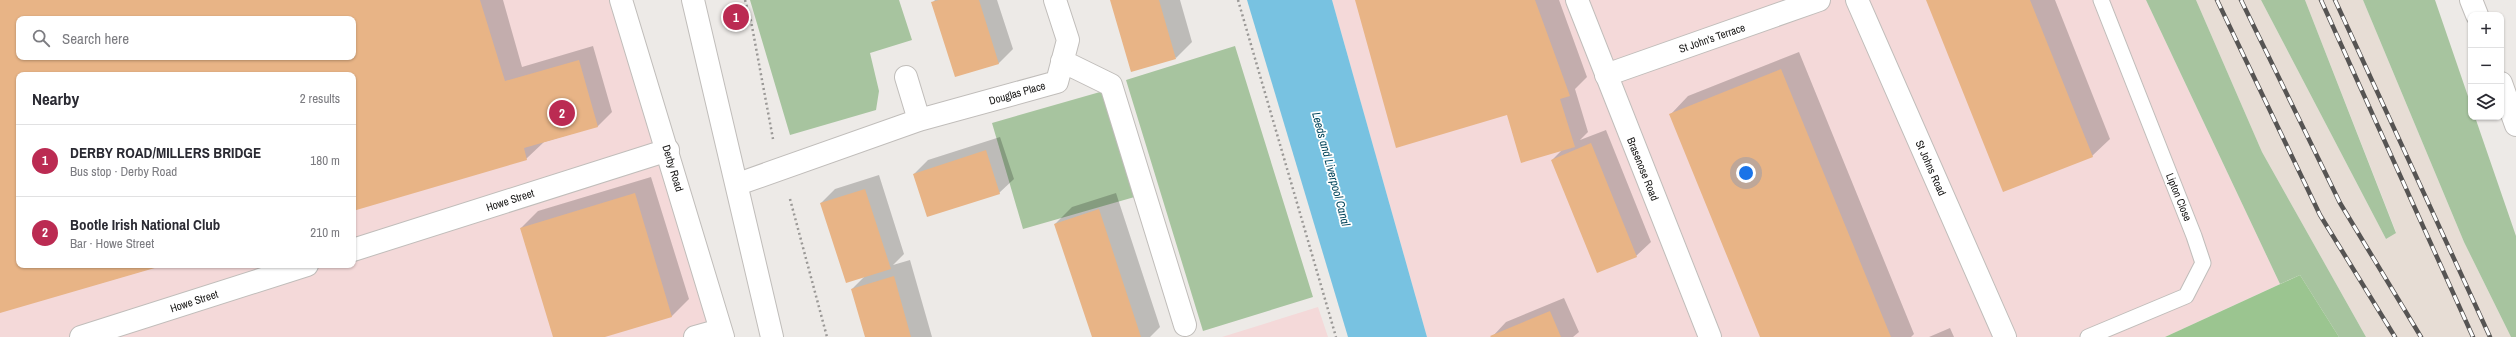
<!DOCTYPE html>
<html lang="en">
<head>
<meta charset="utf-8">
<style>
  :root { --surface:#fff; --page:#f2f2f3; --text:#2b2b33; --muted:#7c7c81; --line:#e1e1e2; --accent:#bb2b52 }
  body { margin:0; font-family:"Archivo Narrow",sans-serif; background:var(--page); color:var(--text) }
  .controls { position:absolute; right:12px; top:12px; display:grid; overflow:hidden; border-radius:8px; box-shadow:0 1px 3px #0004 }
  .controls button { width:36px; height:36px; display:grid; place-items:center; padding:0; border:0; border-bottom:1px solid var(--line); background:var(--surface); color:var(--text); font:20px sans-serif }
  .you { position:absolute; left:1746px; top:173px; width:14px; height:14px; margin:-10px; border:3px solid #fff; border-radius:50%; background:#1a73e8; box-shadow:0 0 0 6px #1a73e833 }
  .badge { display:grid; place-items:center; width:26px; height:26px; border-radius:50%; background:var(--accent); color:#fff; font-size:13px; font-weight:700 }
  .pin { position:absolute; translate:-50% -50%; border:2px solid #fff; box-shadow:0 1px 4px #0006 }
  .list { margin:0; padding:0; list-style:none }
  h2 { display:flex; justify-content:space-between; align-items:center; height:52px; margin:0; padding:0 16px; font-size:17px }
  h2 small { font-size:13px; font-weight:400; color:var(--muted) }
  .list li { display:grid; grid-template-columns:26px 1fr auto; gap:12px; align-items:center; box-sizing:border-box; height:72px; padding:0 16px; border-top:1px solid var(--line) }
  .list b { display:block; font-size:15px; white-space:nowrap }
  .list p { margin:0; font-size:13px; white-space:nowrap; color:var(--muted) }
  .list em { font-size:13px; font-style:normal; color:var(--muted) }
  .icon { flex:none; width:22px; height:22px; fill:none; stroke:currentColor; stroke-width:2; stroke-linecap:round; stroke-linejoin:round }
  .map { position:relative; flex:none; width:2516px; height:337px; overflow:hidden }
  .search { position:absolute; background:var(--surface); box-shadow:0 1px 3px #0004; left:16px; top:16px; width:340px; height:44px; display:flex; align-items:center; gap:10px; box-sizing:border-box; padding:0 14px; border-radius:8px; color:var(--muted); font-size:15px }
  .panel { position:absolute; background:var(--surface); box-shadow:0 1px 3px #0004; left:16px; top:72px; width:340px; height:196px; border-radius:8px }
  .map>svg:first-child { display:block }
</style>
</head>
<body>
<div class="map">
<svg width="2516" height="337" viewBox="0 0 2516 337">
  <rect width="100%" height="100%" fill="#edeae7"/>
  <path fill="#e7ddd5" d="M2196 0H2261L2386 239 2396 232 2305 0H2363L2464 242 2511 337H2366L2262 152Z"/>
  <path fill="#f4d9d9" fill-rule="evenodd" d="M0 0H621L723 337H0ZM19 19H353V57H19ZM19 75H353V265H19Z
    M1332 0H2146L2280 284 2165 337H1427Z
    M1318 307 1328 337H1222Z"/>
  <path fill="#a7c49f" d="M750 0H899L912 40 870 53 879 91 876 110 790 135Z
    M2146 0H2196L2262 152 2366 337H2339L2300 275 2280 284Z
    M2261 0H2305L2396 233 2386 239Z
    M2363 0H2435L2471 105V117H2475L2516 236V337H2511L2464 242Z
    M1235 46 1313 297 1203 331 1126 80Z
    M1107 90 1138 196 1023 229 992 123Z"/>
  <path fill="#9bc590" d="M2300 275 2339 337H2165Z"/>
  <path fill="#78c2e1" d="M1247 0H1332L1427 337H1348Z"/>
  <path fill="#0003" fill-rule="evenodd" d="M0 0H503L522 67 593 46 612 112 598 126 544 142 526 159 353 210V75H19V265H163L0 312ZM19 19H353V57H19Z
    M935 0H997L1013 49 999 63 956 76 932 3Z
    M1111 0H1180L1192 42 1176 58Z
    M1356 0H1559L1587 77 1575 89 1588 132 1580 140 1606 130 1651 242 1636 256 1552 160 1562 150 1508 115Z
    M1927 0H2055L2110 139 2092 156Z
    M1799 52 1914 334 1911 337H1761L1671 114 1688 96Z
    M1000 137 1014 179 999 193 914 174 928 160Z
    M879 175 904 254 893 265 910 260 932 337H866L852 289 865 276 821 203 835 189Z
    M651 177 689 299 672 316 601 337H554L521 228 538 211Z
    M1116 193 1160 327 1150 337H1093L1055 224 1072 207Z
    M1564 298 1579 332 1573 337H1492L1506 322Z
    M1950 328 1954 337H1929Z"/>
  <path fill="#e8b486" fill-rule="evenodd" d="M0 0H480L505 81 579 60 598 127 524 148 527 160 353 211V75H19V265H165L0 313ZM19 19H353V57H19Z
    M939 0H979L999 64 955 77 931 2Z
    M1110 0H1159L1176 59 1131 72Z
    M1355 0H1535L1570 96 1560 99 1575 147 1521 163 1507 115 1396 148Z
    M1926 0H2030L2093 157 2003 192Z
    M1781 69 1891 337H1760L1669 114Z
    M1591 143 1637 257 1597 273 1551 160Z
    M986 150 1000 194 927 217 913 174Z
    M865 189 891 269 846 283 820 203Z
    M635 193 672 317 605 337H553L520 228Z
    M1099 209 1141 337H1092L1054 224Z
    M894 276 911 337H865L851 289Z
    M1550 311 1561 337H1491L1490 336Z"/>
  <g fill="none" stroke-linecap="round" stroke-linejoin="round">
    <defs>
      <path id="lane" d="M2088 337 2186 296 2203 263 2194 236 2101 0"/>
      <path id="street" d="M1857 0 2005 337
        M2471 0 2477 15
        M1062 61 1111 85 1185 325
        M1606 75 1819 0
        M906 77 919 120
        M2501 83 2516 125
        M738 184 919 120 1057 82 1068 40 1055 0
        M353 250 668 150
        M81 337 307 265
        M695 337 720 330"/>
      <path id="secondary" d="M1577 0 1710 337"/>
      <path id="highway" d="M621 0 723 337
        M693 0 772 337"/>
    </defs>
    <use href="#lane" stroke="#c0bdba" stroke-width="17"/>
    <use href="#street" stroke="#c0bdba" stroke-width="24"/>
    <use href="#secondary" stroke="#c0bdba" stroke-width="24"/>
    <use href="#highway" stroke="#c0bdba" stroke-width="24"/>
    <path stroke="#9a9896" stroke-width="2.5" stroke-dasharray="2 3" stroke-linecap="butt" d="M745 0 751 21 773 139
      M1238 0 1336 337
      M790 199 827 337"/>
    <use href="#lane" stroke="#fff" stroke-width="15"/>
    <use href="#street" stroke="#fff" stroke-width="22"/>
    <use href="#secondary" stroke="#fff" stroke-width="22"/>
    <use href="#highway" stroke="#fff" stroke-width="22"/>
    <defs>
      <path id="rail" d="M2217 0 2320 215 2395 337
        M2241 0 2340 203 2421 337
        M2321 0 2473 337
        M2335 0 2490 337"/>
    </defs>
    <use href="#rail" stroke="#565453" stroke-width="4.5"/>
    <use href="#rail" stroke="#fff" stroke-width="3" stroke-dasharray="9" stroke-linecap="butt"/>
  </g>
  <g text-anchor="middle" stroke-width="3.5" stroke-linejoin="round" paint-order="stroke">
    <g font-size="11" fill="#171615" stroke="#fff">
      <text transform="translate(1712 38) rotate(-19)" y="4">St John's Terrace</text>
      <text transform="translate(1017 93) rotate(-16)" y="4">Douglas Place</text>
      <text transform="translate(673 168) rotate(73)" y="4">Derby Road</text>
      <text transform="translate(1931 168) rotate(66)" y="4">St Johns Road</text>
      <text transform="translate(1643 169) rotate(68)" y="4">Brasenose Road</text>
      <text transform="translate(2179 197) rotate(68)" y="4">Lipton Close</text>
      <text transform="translate(510 200) rotate(-18)" y="4">Howe Street</text>
      <text transform="translate(194 301) rotate(-18)" y="4">Howe Street</text>
    </g>
    <g font-size="12" font-style="italic" fill="#05475d" stroke="#fff">
      <text transform="translate(1331 169) rotate(75)" y="4">Leeds and Liverpool Canal</text>
    </g>
  </g>
</svg>
<div class="controls">
<button>+</button>
<button>−</button>
<button><svg class="icon" aria-label="layers" viewBox="0 0 24 24"><path d="M12 4l9 5-9 5-9-5zM3 14l9 5 9-5"/></svg></button>
</div>
<div class="you"></div>
<div class="pin badge" style="left:736px;top:17px">1</div>
<div class="pin badge" style="left:562px;top:113px">2</div>
<div class="search"><svg class="icon" aria-label="search" viewBox="0 0 24 24"><circle cx="10" cy="10" r="6"/><path d="M15 15l6 6"/></svg>Search here</div>
<section class="panel">
<h2>Nearby<small>2 results</small></h2>
<ul class="list">
<li><span class="badge">1</span><div><b>DERBY ROAD/MILLERS BRIDGE</b><p>Bus stop · Derby Road</p></div><em>180 m</em></li>
<li><span class="badge">2</span><div><b>Bootle Irish National Club</b><p>Bar · Howe Street</p></div><em>210 m</em></li>
</ul>
</section>
</div>
</body>
</html>
